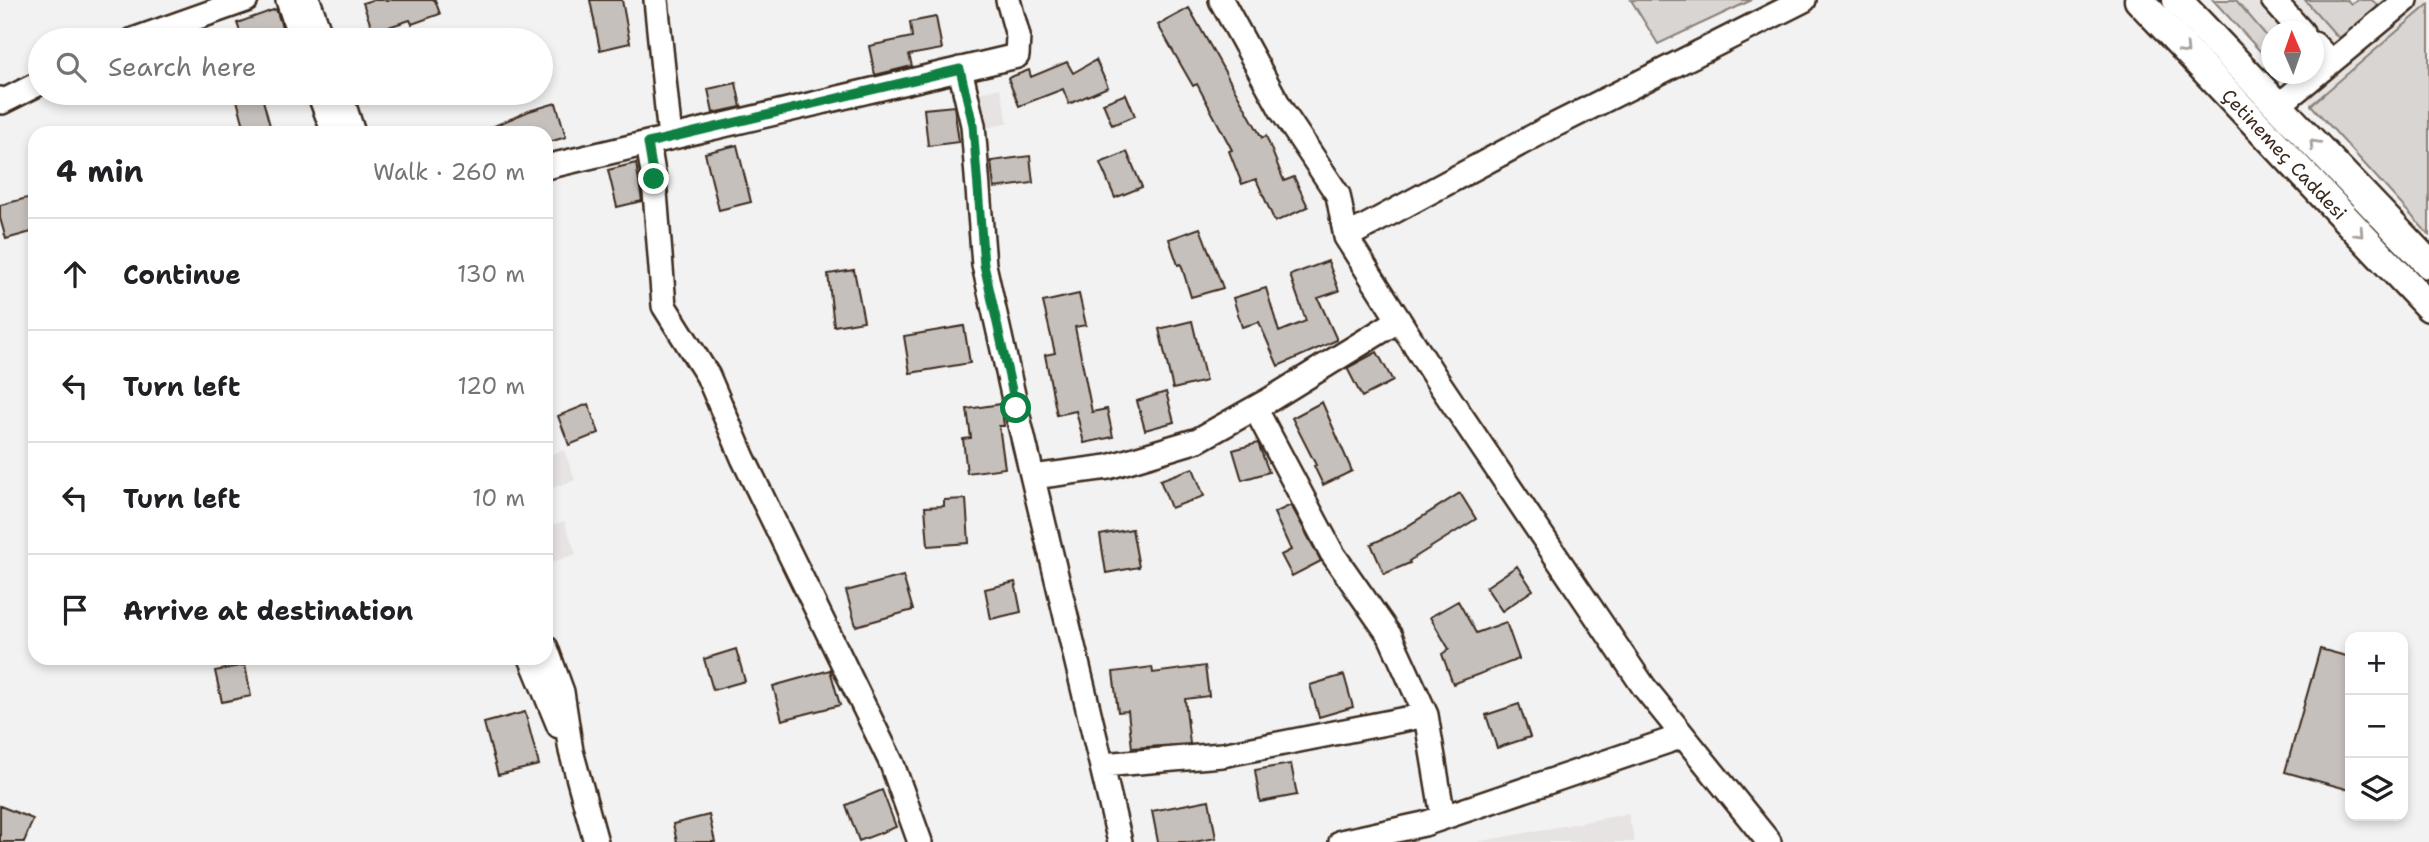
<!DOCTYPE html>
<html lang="en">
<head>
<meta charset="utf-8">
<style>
  :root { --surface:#fff; --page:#f2f2f2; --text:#202124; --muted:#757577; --line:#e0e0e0 }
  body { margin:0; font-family:"Shantell Sans",sans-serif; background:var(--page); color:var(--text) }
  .controls { position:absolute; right:21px; bottom:21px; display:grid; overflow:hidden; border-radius:14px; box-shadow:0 4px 10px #0003 }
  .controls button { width:63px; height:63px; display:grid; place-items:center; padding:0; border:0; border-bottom:2px solid var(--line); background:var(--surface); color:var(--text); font:35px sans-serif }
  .compass { position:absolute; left:2261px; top:21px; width:63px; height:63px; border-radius:50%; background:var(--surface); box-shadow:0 4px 10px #0003; rotate:358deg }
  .stop { position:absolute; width:21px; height:21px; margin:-16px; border:5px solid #0b8043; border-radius:50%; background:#fff }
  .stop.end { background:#0b8043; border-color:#fff; box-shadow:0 2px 7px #0008 }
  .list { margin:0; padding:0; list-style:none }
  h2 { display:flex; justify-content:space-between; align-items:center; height:91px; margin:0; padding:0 28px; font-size:30px }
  h2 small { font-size:23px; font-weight:400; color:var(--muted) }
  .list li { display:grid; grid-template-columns:46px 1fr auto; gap:21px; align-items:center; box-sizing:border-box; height:112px; padding:0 28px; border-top:2px solid var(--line) }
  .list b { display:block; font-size:26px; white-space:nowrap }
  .list em { font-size:23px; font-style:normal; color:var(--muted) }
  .icon { flex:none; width:38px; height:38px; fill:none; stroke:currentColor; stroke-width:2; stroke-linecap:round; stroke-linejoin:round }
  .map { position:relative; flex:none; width:2429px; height:842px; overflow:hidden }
  .search { position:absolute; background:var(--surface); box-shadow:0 4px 10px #0003; left:28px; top:28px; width:525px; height:77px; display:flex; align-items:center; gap:18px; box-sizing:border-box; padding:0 24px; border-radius:38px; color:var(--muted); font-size:26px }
  .panel { position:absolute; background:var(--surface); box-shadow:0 4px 10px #0003; left:28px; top:126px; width:525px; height:539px; border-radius:21px }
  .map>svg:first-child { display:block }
</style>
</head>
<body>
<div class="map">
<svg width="2429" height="842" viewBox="0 0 2429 842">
  <rect width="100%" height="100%" fill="#f3f2f2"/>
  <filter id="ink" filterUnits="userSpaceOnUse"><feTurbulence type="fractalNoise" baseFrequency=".0143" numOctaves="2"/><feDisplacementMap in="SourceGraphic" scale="14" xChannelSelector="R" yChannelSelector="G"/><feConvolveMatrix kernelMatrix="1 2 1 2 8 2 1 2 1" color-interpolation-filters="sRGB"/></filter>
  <g filter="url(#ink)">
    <path fill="#e6e3e2" d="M2213 0H2429V4L2311 105 2281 74H2314V32H2272L2271 63Z
      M1000 88 1008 123 987 128 978 93Z
      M564 450 575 480 546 490V456Z
      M564 521 576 554 546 564V527Z
      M1628 814 1635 842H1477L1627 814Z"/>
    <path fill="#d8d5d2" stroke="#8a8078" stroke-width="2" d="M1631 0H1752L1658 44Z
      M2213 0H2236L2271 41V63Z
      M2305 0H2347L2351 4 2356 0H2372L2382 10 2343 43Z
      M2429 4V235L2311 105Z"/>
    <path fill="#c6c0bd" stroke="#3b2a1e" stroke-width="2" d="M372 0H435L440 14 412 24 410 20 373 32 363 3Z
      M590 0H622L630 43 600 50Z
      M1189 8 1262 138 1266 136 1284 181 1294 177 1308 207 1275 222 1256 179 1242 184 1229 151 1232 150 1197 84 1193 86 1158 25Z
      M276 9 284 33 264 40H243L237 23Z
      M936 17 942 49 909 55 912 66 875 75 869 46 912 37 910 22Z
      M1096 60 1108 87 1069 104 1063 89 1019 106 1008 78 1029 70 1031 77 1067 62 1073 73Z
      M736 83 741 107 713 113 708 89Z
      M235 93H261L272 133H246Z
      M1126 94 1135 116 1112 125 1103 103Z
      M556 103 566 137 546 143V133H478L529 111Z
      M954 106 959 142 928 146 924 109Z
      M737 145 751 202 719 210 705 153Z
      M1127 152 1142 187 1115 198 1100 163Z
      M1030 156 1033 183 994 188 991 161Z
      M636 163 642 201 617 207 608 170Z
      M35 196V231L6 239 0 218V205Z
      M1200 228 1223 288 1191 297 1181 264 1178 265 1169 239Z
      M1328 261 1339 291 1318 298 1337 340 1278 366 1259 322 1242 327 1233 298 1266 288 1279 332 1306 321 1290 275Z
      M854 270 864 321 834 326 828 274Z
      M1079 294 1086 325 1075 327 1092 412 1107 409 1113 437 1084 443 1076 411 1057 415 1045 355 1055 353 1043 302Z
      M1192 321 1206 381 1173 389 1159 329Z
      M964 326 970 363 910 373 904 336Z
      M1377 352 1393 381 1362 397 1347 368Z
      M1166 392 1174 422 1145 430 1137 401Z
      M1322 402 1352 471 1323 485 1314 466 1316 465 1292 418Z
      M588 404 599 433 569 445 558 416Z
      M1001 404 1004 426H999L1005 468 967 473 963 439 971 438 967 409Z
      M1258 443 1269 472 1242 480 1233 450Z
      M1193 468 1204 496 1171 508 1160 480Z
      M1460 493 1476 519 1409 561 1410 563 1384 574 1371 544 1398 532Z
      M966 499 969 543 928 546 925 507 944 506V500Z
      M1291 505 1321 561 1292 576 1281 555 1291 550 1274 513Z
      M1132 529 1139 567 1106 573 1100 535Z
      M1517 566 1533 590 1502 611 1486 587Z
      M903 576 913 610 856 626 846 591Z
      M1015 582 1021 612 991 619 985 589Z
      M1458 601 1476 633 1506 622 1519 659 1453 684 1442 654 1449 649 1430 617Z
      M736 649 745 681 713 690 704 659Z
      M2320 649 2350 657V790L2285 772Z
      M245 665 251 696 222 702 215 671Z
      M1205 666 1209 696 1185 699 1190 744 1132 748 1128 711 1118 712 1113 672 1152 667 1153 673Z
      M830 670 840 705 782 720 773 686Z
      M1344 675 1353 707 1319 717 1310 685Z
      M1519 704 1530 737 1497 748 1486 715Z
      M525 712 539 765 498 775 484 723Z
      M1291 764 1297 795 1260 802 1255 770Z
      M882 790 896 827 859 841 846 805Z
      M1209 800 1216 838 1194 842H1158L1152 811Z
      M0 806 33 819 24 842H0Z
      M709 815 715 842H677L673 824Z"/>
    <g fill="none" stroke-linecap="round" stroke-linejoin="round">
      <defs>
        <path id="minor" d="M288 0 301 40
          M308 0 322 40
          M656 0 670 138
          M1221 0 1282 111 1338 195 1346 237 1435 377 1644 687 1769 842
          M2273 0 2302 32
          M133 40 246 0
          M2314 44 2331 62
          M960 69 973 125 984 265 1016 408 1120 842
          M319 93 334 133
          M340 93 353 133
          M0 99 2 102 40 83
          M2278 106 2406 0
          M648 143 654 179 664 306 708 376 743 458 892 764 920 842
          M546 167 1017 56 1018 36 1008 0
          M1346 237 1547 129 1804 0
          M1255 408 1332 553 1390 636 1426 715 1443 817
          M1033 477 1108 467 1198 440 1271 399 1399 320
          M546 648 562 692 571 751 596 842
          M531 658 559 726
          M1102 765 1222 755 1426 715
          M1341 842 1424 824 1683 736"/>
        <g id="major">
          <path id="s1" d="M2139 0 2429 307"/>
          <path d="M2177 0 2429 264"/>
        </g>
      </defs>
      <use href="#minor" stroke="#3b2a1e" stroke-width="28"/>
      <use href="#major" stroke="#3b2a1e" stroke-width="33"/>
      <use href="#minor" stroke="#fff" stroke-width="23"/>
      <use href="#major" stroke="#fff" stroke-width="28"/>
    </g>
    <defs><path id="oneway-chevron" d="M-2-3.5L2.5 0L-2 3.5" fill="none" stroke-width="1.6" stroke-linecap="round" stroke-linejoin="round" transform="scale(1.75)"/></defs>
    <g stroke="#a79f9a">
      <use href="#oneway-chevron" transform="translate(2185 50) rotate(47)"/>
      <use href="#oneway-chevron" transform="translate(2314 144) rotate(-134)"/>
      <use href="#oneway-chevron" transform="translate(2359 233) rotate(47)"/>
    </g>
  </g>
  <g fill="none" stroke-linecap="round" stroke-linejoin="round" filter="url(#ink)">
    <path stroke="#0b8043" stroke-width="9" d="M654 179 648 143 960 69 973 125 984 265 1016 408"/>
  </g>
  <g text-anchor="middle" stroke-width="5" stroke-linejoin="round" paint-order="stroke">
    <g font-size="19" fill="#3b2a1e" stroke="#fff">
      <text dy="7" stroke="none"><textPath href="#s1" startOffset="212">Çetinemeç Caddesi</textPath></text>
    </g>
  </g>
</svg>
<div class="controls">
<button>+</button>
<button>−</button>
<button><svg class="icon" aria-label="layers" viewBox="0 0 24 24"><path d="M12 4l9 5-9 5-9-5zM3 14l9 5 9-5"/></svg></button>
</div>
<svg class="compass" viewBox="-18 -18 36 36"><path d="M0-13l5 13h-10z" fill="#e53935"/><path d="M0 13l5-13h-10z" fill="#757577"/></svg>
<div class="stop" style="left:1016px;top:408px"></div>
<div class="stop end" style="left:654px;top:179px"></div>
<div class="search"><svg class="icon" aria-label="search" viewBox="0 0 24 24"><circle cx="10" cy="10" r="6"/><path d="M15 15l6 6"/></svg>Search here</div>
<section class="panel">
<h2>4 min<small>Walk · 260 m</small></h2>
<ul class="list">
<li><svg class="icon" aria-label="ahead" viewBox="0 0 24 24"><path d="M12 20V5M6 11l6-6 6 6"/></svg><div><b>Continue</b></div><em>130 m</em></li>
<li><svg class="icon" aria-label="left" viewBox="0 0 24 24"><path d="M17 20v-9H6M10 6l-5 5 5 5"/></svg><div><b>Turn left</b></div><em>120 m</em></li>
<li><svg class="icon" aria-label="left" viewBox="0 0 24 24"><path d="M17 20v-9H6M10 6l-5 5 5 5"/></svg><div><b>Turn left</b></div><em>10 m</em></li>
<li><svg class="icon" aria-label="arrive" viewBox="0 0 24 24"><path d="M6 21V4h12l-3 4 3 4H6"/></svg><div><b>Arrive at destination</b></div></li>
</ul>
</section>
</div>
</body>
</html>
